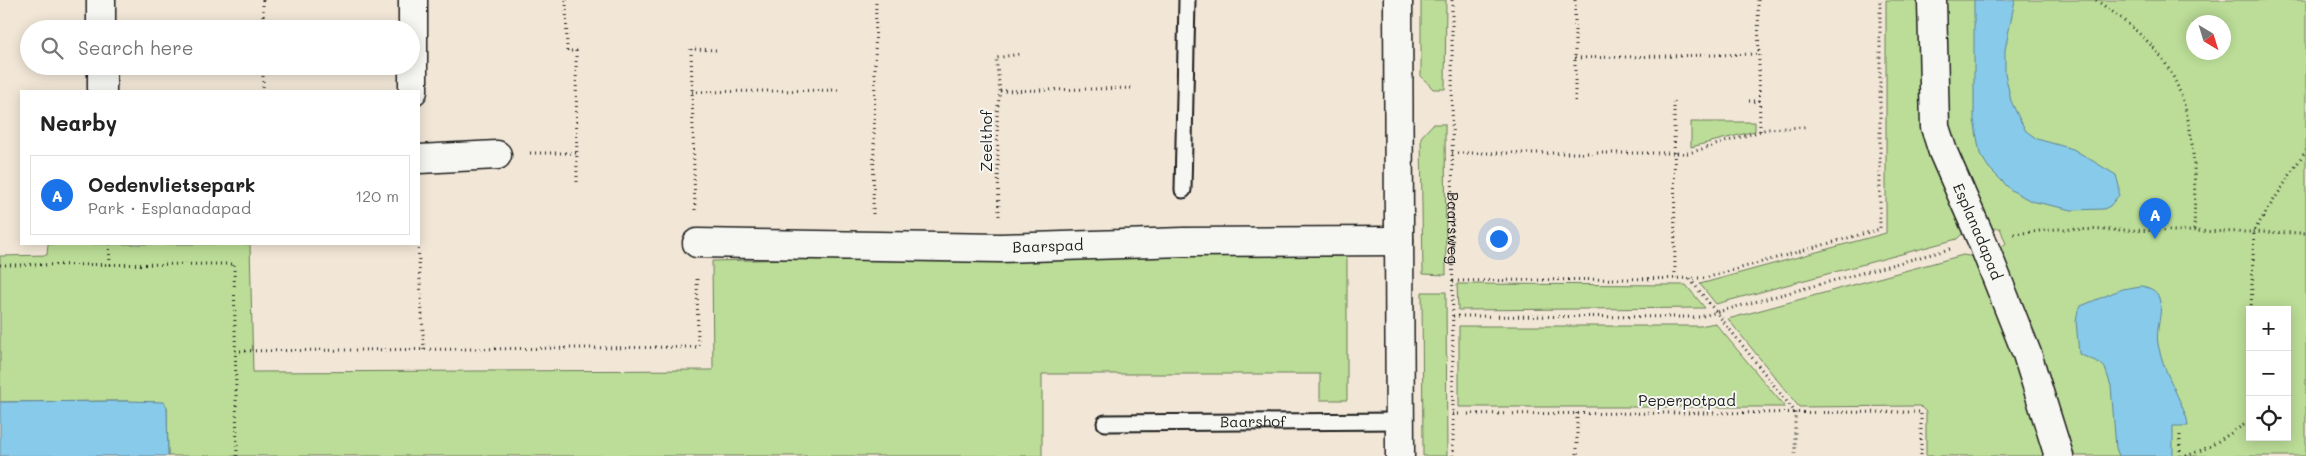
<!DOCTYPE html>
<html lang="en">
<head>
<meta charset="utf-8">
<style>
  :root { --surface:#fff; --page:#f2f2f2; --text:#222; --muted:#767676; --line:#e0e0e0; --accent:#1a73e8 }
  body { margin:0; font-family:Mali,sans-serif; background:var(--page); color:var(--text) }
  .controls { position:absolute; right:15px; bottom:15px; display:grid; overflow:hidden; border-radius:0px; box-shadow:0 2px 12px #0003 }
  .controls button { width:45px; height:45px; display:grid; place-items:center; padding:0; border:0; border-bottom:1px solid var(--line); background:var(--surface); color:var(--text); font:25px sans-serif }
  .compass { position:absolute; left:2186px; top:15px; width:45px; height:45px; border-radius:50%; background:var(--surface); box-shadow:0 2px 12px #0003; rotate:142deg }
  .you { position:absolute; left:1498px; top:238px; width:18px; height:18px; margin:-12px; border:4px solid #fff; border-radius:50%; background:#1a73e8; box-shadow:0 0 0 8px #1a73e833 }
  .badge { display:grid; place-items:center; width:32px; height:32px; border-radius:50%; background:var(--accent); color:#fff; font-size:16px; font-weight:700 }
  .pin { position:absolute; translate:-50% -41px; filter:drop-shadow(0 1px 2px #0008) }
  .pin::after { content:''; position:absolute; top:26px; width:18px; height:15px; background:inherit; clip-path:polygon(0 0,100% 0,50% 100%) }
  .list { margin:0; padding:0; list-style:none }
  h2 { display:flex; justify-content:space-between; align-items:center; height:65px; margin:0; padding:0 20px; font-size:21px }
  h2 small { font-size:16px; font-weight:400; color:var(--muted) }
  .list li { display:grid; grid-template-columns:32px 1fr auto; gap:15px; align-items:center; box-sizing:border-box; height:80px; margin:0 10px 10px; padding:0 10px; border:1px solid var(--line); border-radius:0px }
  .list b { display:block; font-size:19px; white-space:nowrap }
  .list p { margin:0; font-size:16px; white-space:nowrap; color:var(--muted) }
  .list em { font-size:16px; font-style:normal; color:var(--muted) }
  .icon { flex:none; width:28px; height:28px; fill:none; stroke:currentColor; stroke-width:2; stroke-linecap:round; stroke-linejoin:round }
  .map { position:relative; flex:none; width:2306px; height:456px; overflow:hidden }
  .search { position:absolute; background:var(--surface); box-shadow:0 2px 12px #0003; left:20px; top:20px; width:400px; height:55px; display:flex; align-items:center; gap:12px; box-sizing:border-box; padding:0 18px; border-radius:28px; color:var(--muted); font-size:19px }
  .panel { position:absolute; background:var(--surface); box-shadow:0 2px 12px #0003; left:20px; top:90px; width:400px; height:155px; border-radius:0px }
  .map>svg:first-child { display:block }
</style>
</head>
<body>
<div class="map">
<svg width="2306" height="456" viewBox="0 0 2306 456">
  <rect width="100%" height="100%" fill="#f2e7d7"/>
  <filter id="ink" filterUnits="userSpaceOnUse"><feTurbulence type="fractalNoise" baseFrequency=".02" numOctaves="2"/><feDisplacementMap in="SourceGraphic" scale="10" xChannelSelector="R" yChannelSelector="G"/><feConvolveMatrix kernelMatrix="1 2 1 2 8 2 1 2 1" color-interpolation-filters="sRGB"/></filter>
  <g filter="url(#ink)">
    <path fill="#bbdd97" stroke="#6c7c5a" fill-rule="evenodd" d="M1421 0H1446L1445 89H1433L1421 76Z
      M1886 0H1923L1965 231 1957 239 1716 304 1700 284 1886 233Z
      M1945 0H2306V456H2069L1997 247 2006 244 2000 228 1990 229 1947 132ZM2194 22H2224V52H2194ZM2250 310H2287V437H2250Z
      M1691 122H1755V131L1691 147Z
      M1433 124H1445L1446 275 1423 274 1421 137Z
      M48 244H250L253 372 713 370 712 261 880 257 1347 256V400H1320V374H1042V456H168L167 407 128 401 0 402V256L47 255Z
      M1963 255 1975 257 1998 311 2048 456H1926V412L1920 406 1799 407 1728 319Z
      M1457 284 1686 285 1705 308 1458 310Z
      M1422 292H1446L1447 456H1423Z
      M1715 323 1785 407H1459V326H1700Z"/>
    <path fill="#88cae9" stroke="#5d8497" d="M1974 0H2015L2005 50V73L2011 101 2019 118 2026 131 2037 139 2073 149 2116 175 2119 186V195L2110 206 2104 209 2072 210 2031 201 2011 190 1989 168 1980 154 1974 120Z
      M2141 286C2148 287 2157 290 2159 298 2164 313 2155 328 2158 344 2163 371 2178 393 2187 419L2188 426H2173V456H2119L2116 448 2111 386 2105 368 2100 363 2079 354 2076 321 2078 310 2081 306 2122 289Z
      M128 401 164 402 167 407 168 456H0V402Z"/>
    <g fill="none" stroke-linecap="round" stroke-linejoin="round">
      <defs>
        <g id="lane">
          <path d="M1183 190 1187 0"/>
          <path id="s2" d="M1105 423 1400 421"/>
        </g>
        <g id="street">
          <path d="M101 0V29"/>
          <path d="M413 0V91"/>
          <path d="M1398 0 1400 456"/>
          <path id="s3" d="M1932 0 1935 127 1943 152 1982 241 2027 354 2059 456"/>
          <path d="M102 66V91"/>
          <path d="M419 159 497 155"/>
          <path id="s4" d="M697 243 1000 248 1183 242 1399 241"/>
        </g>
      </defs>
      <use href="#lane" stroke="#1c1c1c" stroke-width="19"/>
      <use href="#street" stroke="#1c1c1c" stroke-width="31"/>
      <g stroke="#1c1c1c" stroke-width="3" stroke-dasharray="1 4" stroke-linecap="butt">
        <path d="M263 0V29"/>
        <path d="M566 0 567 51H576L577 182"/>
        <path id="s1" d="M1452 0 1453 456"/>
        <path d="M1575 0V103"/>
        <path d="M1758 0 1760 132"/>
        <path d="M2096 0C2113 12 2129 24 2144 38 2197 87 2196 164 2194 231"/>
        <path d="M1575 58 1759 54"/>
        <path d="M263 66V91"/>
        <path d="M1000 91 1135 88"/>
        <path d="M692 92 838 90"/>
        <path d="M1749 101H1760"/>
        <path d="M1674 102 1675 280"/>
        <path d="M530 153H576"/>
        <path d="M1452 153H1689L1767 129 1805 127"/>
        <path d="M695 210 691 49 717 50"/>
        <path d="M873 214 876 0"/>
        <path d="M999 216 997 113 1000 91 996 58 1019 54"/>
        <path d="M2014 234 2056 229 2306 233"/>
        <path d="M109 244 110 265"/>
        <path d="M418 244 424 350"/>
        <path d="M0 265 234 264 237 456"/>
        <path d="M1690 279 1795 412V456"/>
        <path d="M1453 281 1705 278 1880 229V0"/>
        <path d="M2251 310 2254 231 2306 150"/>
        <path d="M1453 316 1699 317 1950 249"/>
        <path d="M235 351 698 347 697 276"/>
        <path d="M1577 413V456"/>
        <path d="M1453 414 1921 412V456"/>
        <path d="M2180 435V456"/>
        <path d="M2186 456 2209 447 2250 421"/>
      </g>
      <use href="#lane" stroke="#f6f6f2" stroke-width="15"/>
      <use href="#street" stroke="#f6f6f2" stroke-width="28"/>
    </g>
  </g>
  <g text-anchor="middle" stroke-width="4" stroke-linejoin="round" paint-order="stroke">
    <g font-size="15" fill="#1c1c1c" stroke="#f6f6f2">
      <text transform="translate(987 141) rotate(-90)" y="5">Zeelthof</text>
      <text dy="5" stroke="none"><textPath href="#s1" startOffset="228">Baarsweg</textPath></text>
      <text dy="5" stroke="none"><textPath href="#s3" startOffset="240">Esplanadapad</textPath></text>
      <text dy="5" stroke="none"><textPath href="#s4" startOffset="351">Baarspad</textPath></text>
      <text x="1687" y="406">Peperpotpad</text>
      <text dy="5" stroke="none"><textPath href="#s2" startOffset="148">Baarshof</textPath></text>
    </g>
  </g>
</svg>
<div class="controls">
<button>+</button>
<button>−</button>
<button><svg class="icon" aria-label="locate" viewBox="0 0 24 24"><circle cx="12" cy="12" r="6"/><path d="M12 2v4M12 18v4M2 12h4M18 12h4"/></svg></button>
</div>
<svg class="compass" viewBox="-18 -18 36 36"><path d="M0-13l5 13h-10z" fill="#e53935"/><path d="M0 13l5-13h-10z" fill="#767676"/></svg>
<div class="you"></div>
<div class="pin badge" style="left:2155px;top:239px">A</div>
<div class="search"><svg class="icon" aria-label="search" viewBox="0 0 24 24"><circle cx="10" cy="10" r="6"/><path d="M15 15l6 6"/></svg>Search here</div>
<section class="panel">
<h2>Nearby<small></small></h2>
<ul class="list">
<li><span class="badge">A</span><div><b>Oedenvlietsepark</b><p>Park · Esplanadapad</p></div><em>120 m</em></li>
</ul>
</section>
</div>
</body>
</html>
